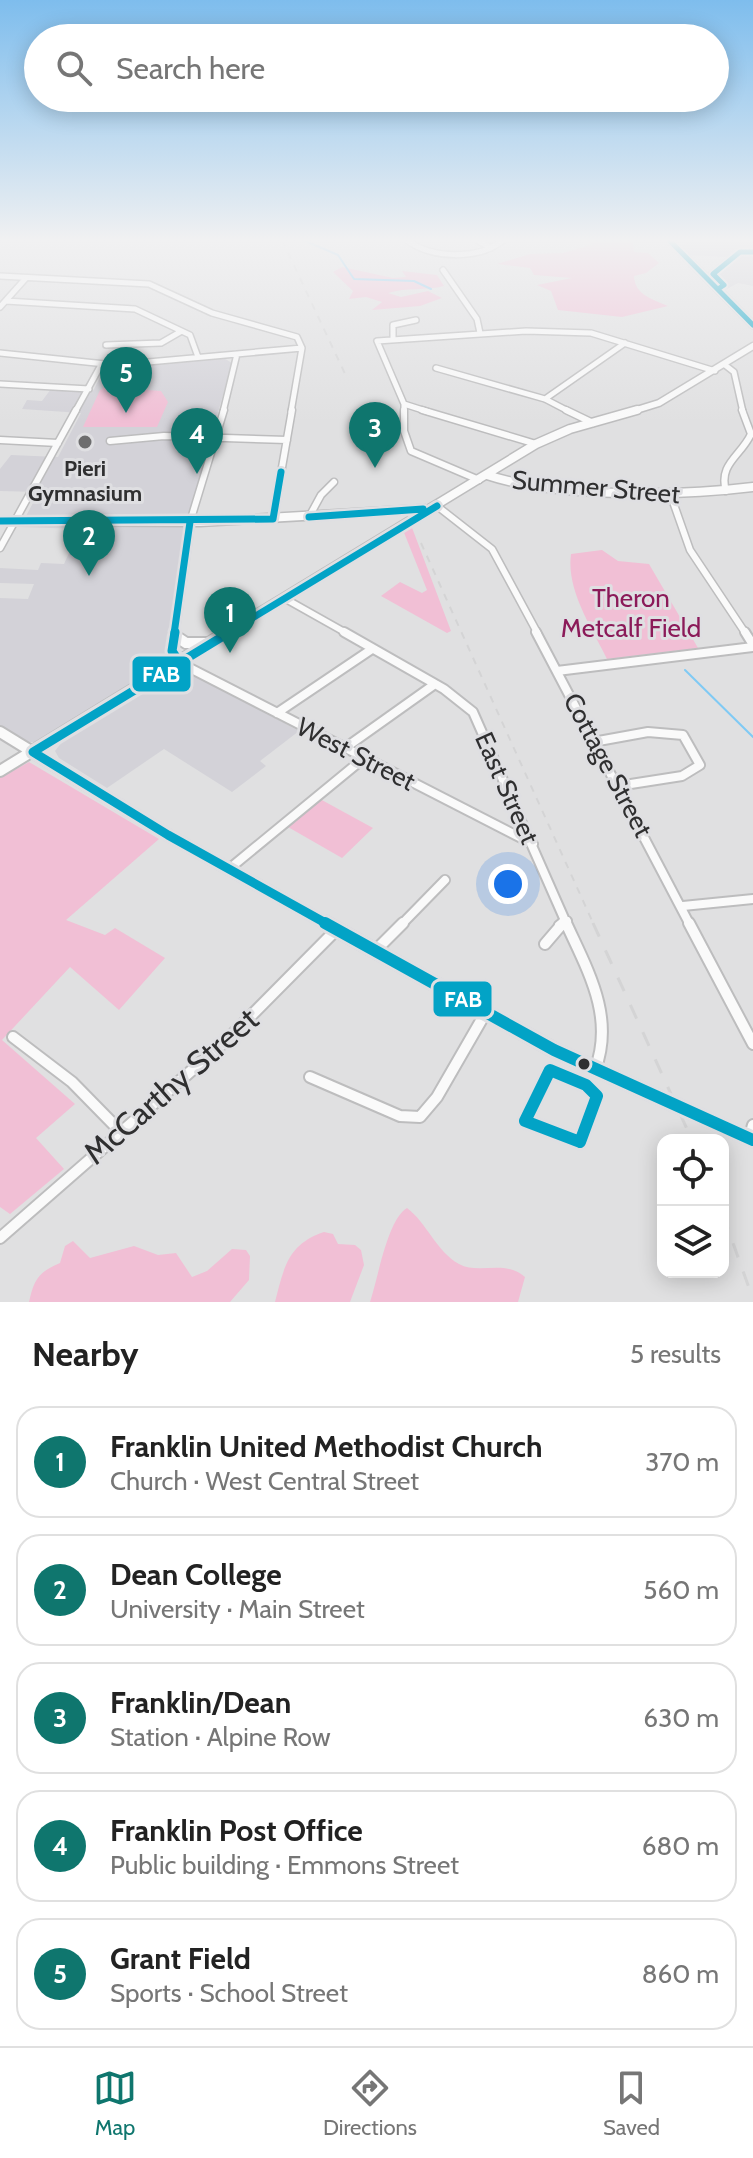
<!DOCTYPE html>
<html lang="en">
<head>
<meta charset="utf-8">
<style>
  :root { --surface:#fff; --page:#f6f6f6; --text:#222; --muted:#767676; --line:#e0e0e0; --accent:#0f766e }
  body { margin:0; font-family:Cabin,sans-serif; background:var(--page); color:var(--text) }
  .controls { position:absolute; right:24px; bottom:24px; display:grid; overflow:hidden; border-radius:16px; box-shadow:0 4px 20px #0003 }
  .controls button { width:72px; height:72px; display:grid; place-items:center; padding:0; border:0; border-bottom:2px solid var(--line); background:var(--surface); color:var(--text); font:40px sans-serif }
  .you { position:absolute; left:508px; top:884px; width:28px; height:28px; margin:-20px; border:6px solid #fff; border-radius:50%; background:#1a73e8; box-shadow:0 0 0 12px #1a73e833 }
  .badge { display:grid; place-items:center; width:52px; height:52px; border-radius:50%; background:var(--accent); color:#fff; font-size:26px; font-weight:700 }
  .pin { position:absolute; translate:-50% -66px; filter:drop-shadow(0 2px 4px #0008) }
  .pin::after { content:''; position:absolute; top:42px; width:28px; height:24px; background:inherit; clip-path:polygon(0 0,100% 0,50% 100%) }
  .list { margin:0; padding:0; list-style:none }
  h2 { display:flex; justify-content:space-between; align-items:center; height:104px; margin:0; padding:0 32px; font-size:34px }
  h2 small { font-size:26px; font-weight:400; color:var(--muted) }
  .list li { display:grid; grid-template-columns:52px 1fr auto; gap:24px; align-items:center; box-sizing:border-box; height:112px; margin:0 16px 16px; padding:0 16px; border:2px solid var(--line); border-radius:24px }
  .list b { display:block; font-size:30px; white-space:nowrap }
  .list p { margin:0; font-size:26px; white-space:nowrap; color:var(--muted) }
  .list em { font-size:26px; font-style:normal; color:var(--muted) }
  .icon { flex:none; width:44px; height:44px; fill:none; stroke:currentColor; stroke-width:2; stroke-linecap:round; stroke-linejoin:round }
  .map { position:relative; flex:none; width:753px; height:1302px; overflow:hidden }
  .search { position:absolute; background:var(--surface); box-shadow:0 4px 20px #0003; left:24px; right:24px; top:24px; height:88px; display:flex; align-items:center; gap:20px; box-sizing:border-box; padding:0 28px; border-radius:44px; color:var(--muted); font-size:30px }
  .sheet { height:744px; background:var(--surface) }
  nav { display:flex; justify-content:space-around; align-items:center; box-sizing:border-box; height:112px; border-top:2px solid var(--line); background:var(--surface); font-size:22px; color:var(--muted) }
  nav a { display:grid; justify-items:center; gap:4px }
  nav .on { color:var(--accent) }
  .map>svg:first-child { display:block }
</style>
</head>
<body>
<div class="map">
<svg width="753" height="1302" viewBox="0 0 753 1302">
  <rect width="100%" height="100%" fill="#e0e0e1"/>
  <path fill="#d3d2d8" d="M692 240H753V286L738 283 725 290 707 273 726 257 689 255 681 246Z
    M222 357 232 363 185 529 167 660 299 731 260 761 266 766 232 792 164 749 107 788 59 758 55 751 62 742 126 701 117 696 37 742H28L0 725V598L28 599 34 584 0 583V568L38 570 41 563 64 564 80 529 20 527 39 492 0 491V469L11 455 58 457 81 413 22 409 27 400 42 401 51 389 93 391 105 368Z"/>
  <path fill="#f1bfd5" d="M570 240H637L633 242 634 252 648 253 659 263 646 273 634 276C635 294 649 298 668 306L622 317 558 310 551 291 537 285 572 278 534 275 530 268 497 264 530 254 563 253 594 244Z
    M342 267 393 278 406 277 402 271 437 275 444 286C425 291 407 287 388 293L401 297 428 291 442 298 420 306 372 310 382 302 366 297 349 299 353 291 333 272Z
    M105 387 161 391 168 402 157 427H83L100 390Z
    M411 525 451 631 447 633 381 596 400 582 422 593 427 590 403 530Z
    M602 550 618 561 649 564 698 648 607 659C592 628 566 590 571 554Z
    M29 762 159 839 66 920 105 935 115 928 165 958 119 1010 70 967 2 1040 75 1104 36 1138 64 1169 10 1214 0 1207V778Z
    M320 799 373 828 342 858 288 827Z
    M407 1208C427 1223 436 1251 459 1264 479 1275 505 1259 525 1277L518 1302H370C378 1279 387 1220 407 1208Z
    M324 1232 333 1234 338 1244 355 1245 361 1250 364 1265 350 1302H275C284 1267 288 1244 324 1232Z
    M73 1241 90 1258 134 1246 158 1255 176 1253 192 1277 207 1271 232 1249 246 1250 250 1256 249 1280 230 1302H29C34 1280 38 1272 60 1263L65 1246Z"/>
  <g fill="none" stroke-linecap="round" stroke-linejoin="round">
    <path stroke="#80caf4" stroke-width="2" d="M303 240 338 255 354 279 414 281 431 289
      M685 670 753 737"/>
    <defs>
      <path id="minor-far3" d="M407 240C430 259 480 260 503 240
        M477 240 491 248
        M443 270 477 319 480 333
        M0 276 149 284 212 313 297 337 302 348 291 412
        M6 301 135 309 190 335 198 357
        M0 307 26 278
        M393 339V325L416 320
        M106 345 161 343 180 332
        M0 353 115 365 302 348
        M725 365 734 372 743 412
        M436 368 545 399 570 412
        M0 384 89 389
        M545 399 625 343
        M404 404V412
        M75 412 101 365
        M223 412 237 354
        M429 412 404 404 377 341 526 331 591 333 715 371"/>
      <path id="minor-far2" d="M404 410V431L411 451 479 480
        M422 410 536 444
        M566 410 593 423
        M0 440 58 443
        M110 441 164 436 287 440
        M726 491C718 464 741 456 751 434L742 410
        M671 496 690 550 746 634
        M437 506 492 549 538 634
        M309 517 321 495 334 482
        M273 519 292 410
        M190 522 224 410
        M0 548 76 410
        M284 598 348 634"/>
      <path id="minor-far1" d="M344 632 444 689 473 712 567 925
        M536 632 690 925
        M745 632 753 645
        M180 663 533 844
        M557 671 753 647
        M277 713 372 649
        M593 742 648 732 683 735 700 765 682 776 618 786
        M345 748 435 684
        M229 869 364 758
        M683 906 753 899
        M401 925 445 880
        M559 925 567 921"/>
      <path id="minor" d="M566 923C588 971 615 1017 595 1070
        M689 923 753 1044
        M545 944 563 923
        M376 950 403 923
        M13 1037 72 1082 120 1131
        M310 1077 400 1116 420 1117 437 1097 486 1012
        M749 1139 753 1125
        M0 1238 230 1037 337 929"/>
      <path id="major-far3" d="M669 240 753 325
        M630 412 659 403 753 346"/>
      <path id="major-far2" d="M487 475C556 498 680 496 753 487
        M0 521 200 522 424 509
        M174 634 190 522
        M224 634 536 444 570 429 637 410"/>
      <path id="major-far1" d="M175 632 172 651 180 663
        M174 635 186 643H210
        M0 732 168 835 329 925
        M0 771 227 632"/>
      <path id="major" d="M325 923 554 1050 753 1140"/>
    </defs>
    <use href="#minor-far3" stroke="#bdbdbe" stroke-width="8"/>
    <use href="#minor-far2" stroke="#bdbdbe" stroke-width="9"/>
    <use href="#minor-far1" stroke="#bdbdbe" stroke-width="12"/>
    <use href="#minor" stroke="#bdbdbe" stroke-width="14"/>
    <use href="#major-far3" stroke="#bdbdbe" stroke-width="9"/>
    <use href="#major-far2" stroke="#bdbdbe" stroke-width="11"/>
    <use href="#major-far1" stroke="#bdbdbe" stroke-width="14"/>
    <use href="#major" stroke="#bdbdbe" stroke-width="17"/>
    <use href="#minor-far3" stroke="#fafafa" stroke-width="5"/>
    <use href="#minor-far2" stroke="#fafafa" stroke-width="6"/>
    <use href="#minor-far1" stroke="#fafafa" stroke-width="8"/>
    <use href="#minor" stroke="#fafafa" stroke-width="10"/>
    <use href="#major-far3" stroke="#fafafa" stroke-width="6"/>
    <use href="#major-far2" stroke="#fafafa" stroke-width="8"/>
    <use href="#major-far1" stroke="#fafafa" stroke-width="10"/>
    <use href="#major" stroke="#fafafa" stroke-width="13"/>
    <path stroke="#d4d4d5" stroke-width="2" stroke-dasharray="7 7" stroke-linecap="butt" d="M282 240 347 378
      M421 543 594 925"/>
    <path stroke="#d4d4d5" stroke-width="3" stroke-dasharray="15 15" stroke-linecap="butt" d="M593 923 692 1140
      M723 1215 753 1299"/>
    <defs>
      <path id="bus-1-far3" d="M669 240 753 325
        M718 289 724 285 713 274 740 252H753"/>
      <path id="bus-1-far2" d="M309 517 423 509
        M0 521 273 519 281 472
        M174 634 190 522
        M226 634 437 506"/>
      <path id="bus-1-far1" d="M175 632 172 651 180 663
        M230 632 33 752 168 835 329 925"/>
      <path id="bus-1" d="M325 923 554 1050 753 1140
        M550 1070 586 1085 597 1096 580 1142 525 1121Z"/>
    </defs>
    <use href="#bus-1-far3" stroke="#dfdfe2" stroke-width="9"/>
    <use href="#bus-1-far2" stroke="#dfdfe2" stroke-width="12"/>
    <use href="#bus-1-far1" stroke="#dfdfe2" stroke-width="15"/>
    <use href="#bus-1" stroke="#dfdfe2" stroke-width="18"/>
    <use href="#bus-1-far3" stroke="#02a3c6" stroke-width="5"/>
    <use href="#bus-1-far2" stroke="#02a3c6" stroke-width="7"/>
    <use href="#bus-1-far1" stroke="#02a3c6" stroke-width="9"/>
    <use href="#bus-1" stroke="#02a3c6" stroke-width="12"/>
  </g>
  <linearGradient id="sky" x2="0" y2="1"><stop stop-color="#7ebded"/><stop offset="0.57" stop-color="#f1f1f2"/><stop offset="1" stop-color="#f1f1f2" stop-opacity="0"/></linearGradient>
  <rect width="753" height="422" fill="url(#sky)"/>
  <circle fill="#6d6d6e" stroke="#dfdfe2" stroke-width="3" cx="85" cy="442" r="8"/>
  <circle fill="#2f2f30" stroke="#dfdfe2" stroke-width="3" cx="584" cy="1064" r="7"/>
  <g text-anchor="middle" stroke-width="6" stroke-linejoin="round" paint-order="stroke">
    <g font-size="22" font-weight="bold" fill="#2f2f30" stroke="#dfdfe2">
      <text x="85" y="476">Pieri<tspan x="85" dy="25">Gymnasium</tspan></text>
    </g>
    <g font-size="26" fill="#2f2f30" stroke="#dfdfe2">
      <text transform="translate(596 487) rotate(5)" y="9">Summer Street</text>
      <text transform="translate(356 754) rotate(27)" y="9">West Street</text>
      <text transform="translate(608 765) rotate(62)" y="9">Cottage Street</text>
      <text transform="translate(507 788) rotate(66)" y="9">East Street</text>
    </g>
    <g font-size="26" fill="#8b1a59" stroke="#dfdfe2">
      <text x="631" y="607">Theron<tspan x="631" dy="30">Metcalf Field</tspan></text>
    </g>
    <g font-size="32" fill="#2f2f30" stroke="#dfdfe2">
      <text transform="translate(171 1086) rotate(-41)" y="11">McCarthy Street</text>
    </g>
  </g>
  <g stroke="#dfdfe2" stroke-width="3">
    <rect x="131" y="655" width="61" height="38" rx="8" fill="#02a3c6"/>
    <rect x="432" y="980" width="61" height="38" rx="8" fill="#02a3c6"/>
  </g>
  <g font-size="22" text-anchor="middle" font-weight="bold" fill="#fff">
    <text x="161" y="682">FAB</text>
    <text x="463" y="1007">FAB</text>
  </g>
</svg>
<div class="controls">
<button><svg class="icon" aria-label="locate" viewBox="0 0 24 24"><circle cx="12" cy="12" r="6"/><path d="M12 2v4M12 18v4M2 12h4M18 12h4"/></svg></button>
<button><svg class="icon" aria-label="layers" viewBox="0 0 24 24"><path d="M12 4l9 5-9 5-9-5zM3 14l9 5 9-5"/></svg></button>
</div>
<div class="you"></div>
<div class="pin badge" style="left:230px;top:653px">1</div>
<div class="pin badge" style="left:89px;top:576px">2</div>
<div class="pin badge" style="left:375px;top:468px">3</div>
<div class="pin badge" style="left:197px;top:474px">4</div>
<div class="pin badge" style="left:126px;top:413px">5</div>
<div class="search"><svg class="icon" aria-label="search" viewBox="0 0 24 24"><circle cx="10" cy="10" r="6"/><path d="M15 15l6 6"/></svg>Search here</div>
</div>
<section class="sheet">
<h2>Nearby<small>5 results</small></h2>
<ul class="list">
<li><span class="badge">1</span><div><b>Franklin United Methodist Church</b><p>Church · West Central Street</p></div><em>370 m</em></li>
<li><span class="badge">2</span><div><b>Dean College</b><p>University · Main Street</p></div><em>560 m</em></li>
<li><span class="badge">3</span><div><b>Franklin/Dean</b><p>Station · Alpine Row</p></div><em>630 m</em></li>
<li><span class="badge">4</span><div><b>Franklin Post Office</b><p>Public building · Emmons Street</p></div><em>680 m</em></li>
<li><span class="badge">5</span><div><b>Grant Field</b><p>Sports · School Street</p></div><em>860 m</em></li>
</ul>
</section>
<nav>
<a class="on"><svg class="icon" aria-label="map" viewBox="0 0 24 24"><path d="M3 6l6-2 6 2 6-2v14l-6 2-6-2-6 2zM9 4v14M15 6v14"/></svg>Map</a>
<a><svg class="icon" aria-label="directions" viewBox="0 0 24 24"><path d="M12 3l9 9-9 9-9-9zM9 14v-3h6M13 9l2 2-2 2"/></svg>Directions</a>
<a><svg class="icon" aria-label="saved" viewBox="0 0 24 24"><path d="M7 4h10v16l-5-4-5 4z"/></svg>Saved</a>
</nav>
</body>
</html>
